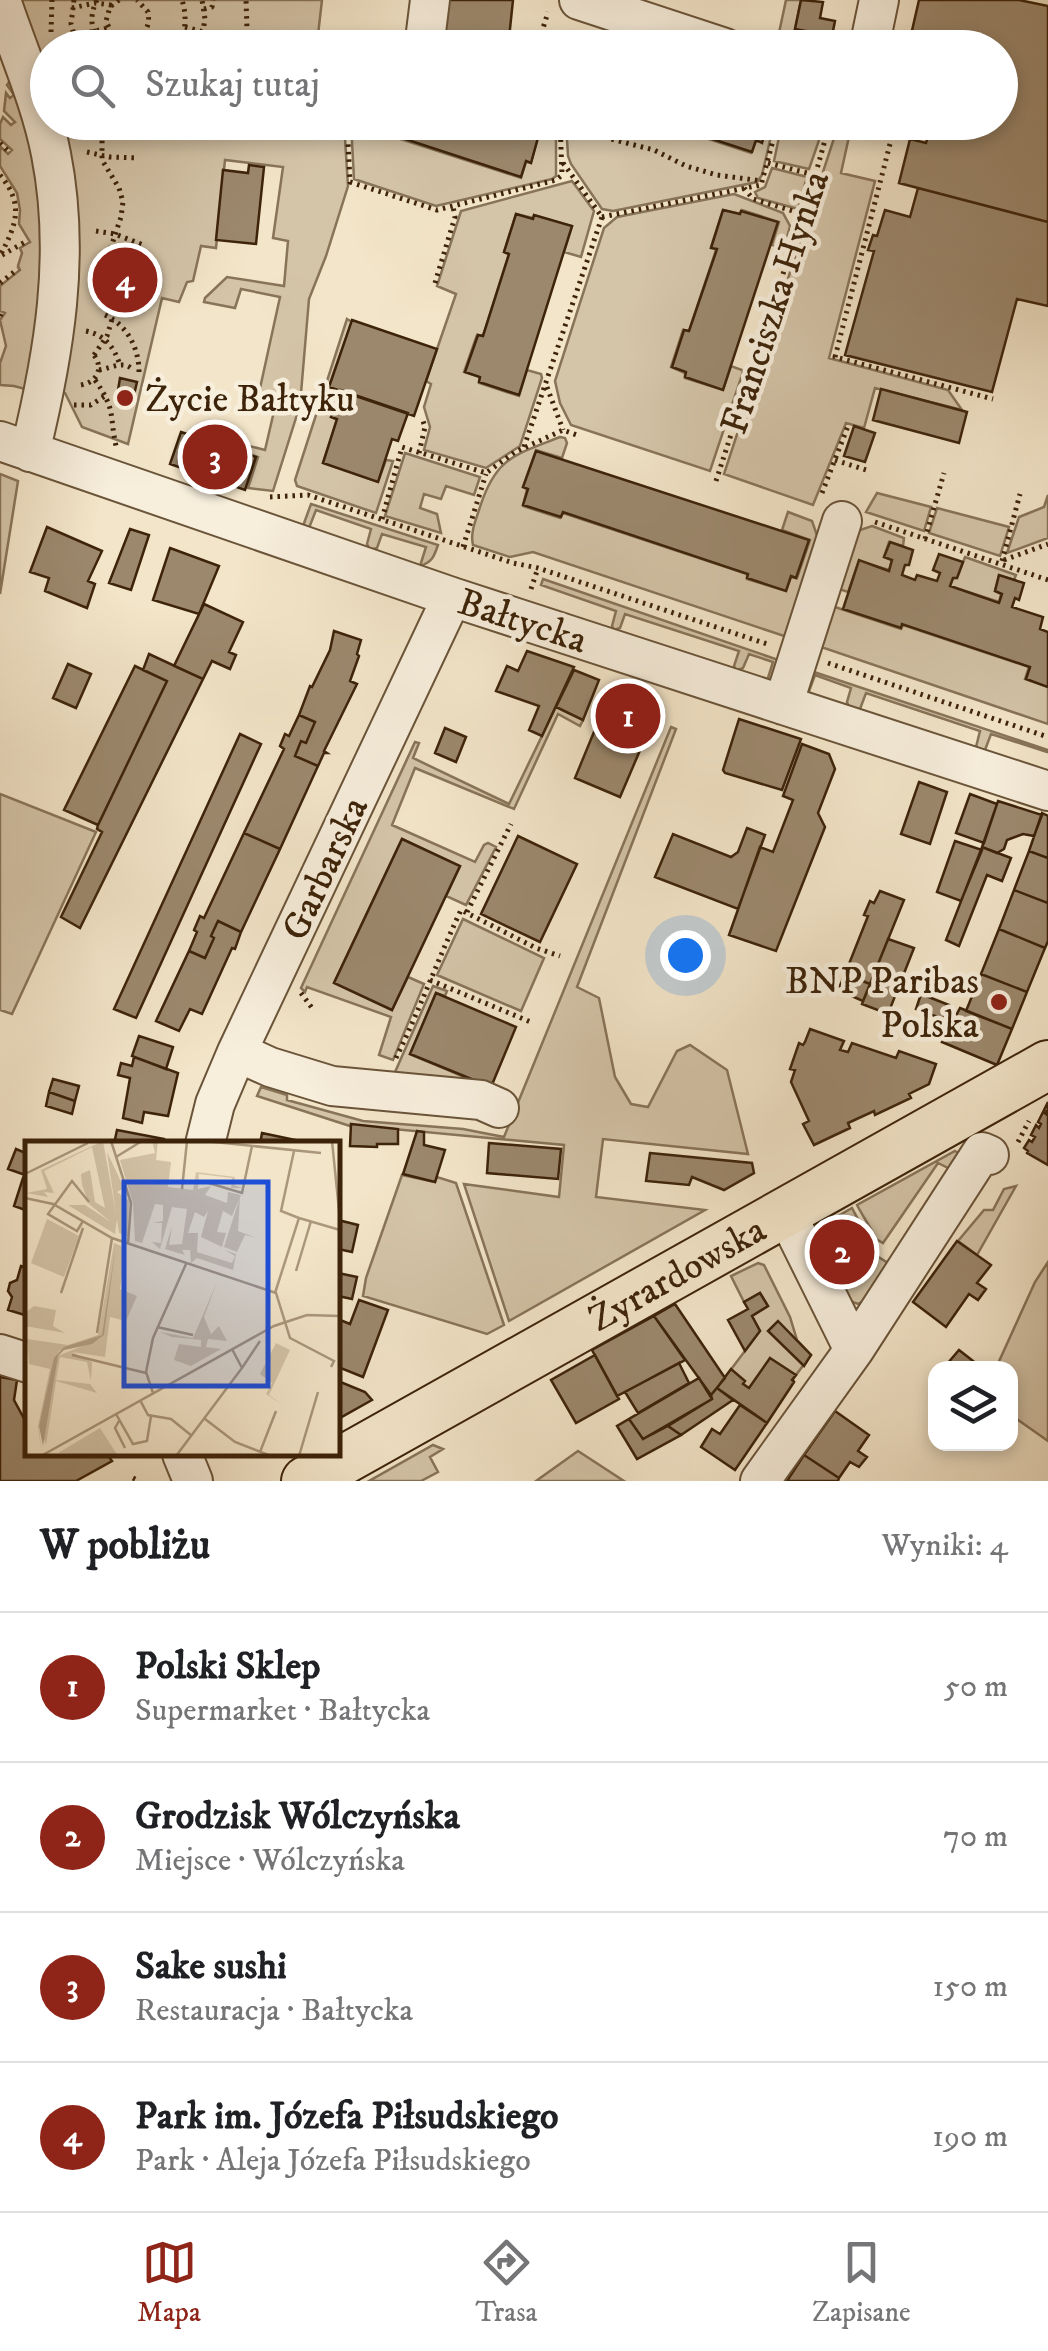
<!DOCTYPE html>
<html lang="pl">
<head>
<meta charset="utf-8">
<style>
  :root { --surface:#fff; --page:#f6f6f6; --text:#202124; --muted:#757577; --line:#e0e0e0; --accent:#8f2418 }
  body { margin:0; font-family:"IM FELL DW Pica",serif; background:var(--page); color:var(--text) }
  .controls { position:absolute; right:30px; bottom:30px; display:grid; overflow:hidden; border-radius:20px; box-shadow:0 5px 15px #0003 }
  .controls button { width:90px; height:90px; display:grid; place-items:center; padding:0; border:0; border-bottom:2px solid var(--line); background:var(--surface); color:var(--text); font:50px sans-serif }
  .you { position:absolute; left:685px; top:955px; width:35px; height:35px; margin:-25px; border:8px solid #fff; border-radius:50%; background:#1a73e8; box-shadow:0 0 0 15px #1a73e833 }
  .badge { display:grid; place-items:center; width:65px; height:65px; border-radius:50%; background:var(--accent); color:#fff; font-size:32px; font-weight:700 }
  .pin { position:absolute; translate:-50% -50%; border:5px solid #fff; box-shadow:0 2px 10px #0006 }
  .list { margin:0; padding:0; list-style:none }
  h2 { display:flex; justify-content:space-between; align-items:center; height:130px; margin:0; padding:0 40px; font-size:42px }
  h2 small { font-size:32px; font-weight:400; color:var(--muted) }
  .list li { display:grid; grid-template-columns:65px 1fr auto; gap:30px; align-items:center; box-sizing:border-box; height:150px; padding:0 40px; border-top:2px solid var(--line) }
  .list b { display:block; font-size:38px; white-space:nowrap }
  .list p { margin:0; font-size:32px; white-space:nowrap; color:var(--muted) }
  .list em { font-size:32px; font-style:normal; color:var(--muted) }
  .icon { flex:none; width:55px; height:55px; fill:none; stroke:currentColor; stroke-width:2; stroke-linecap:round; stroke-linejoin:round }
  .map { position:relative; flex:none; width:1048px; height:1481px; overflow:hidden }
  .search { position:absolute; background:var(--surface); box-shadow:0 5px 15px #0003; left:30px; right:30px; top:30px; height:110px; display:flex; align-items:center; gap:25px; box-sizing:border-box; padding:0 35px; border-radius:55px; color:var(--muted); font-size:38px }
  .sheet { height:730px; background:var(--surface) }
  nav { display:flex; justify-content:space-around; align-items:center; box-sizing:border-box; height:140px; border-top:2px solid var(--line); background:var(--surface); font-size:28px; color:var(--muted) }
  nav a { display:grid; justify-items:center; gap:5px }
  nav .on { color:var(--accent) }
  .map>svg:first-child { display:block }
</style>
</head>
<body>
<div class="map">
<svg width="1048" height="1481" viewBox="0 0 1048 1481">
  <rect width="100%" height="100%" fill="#f3e5c9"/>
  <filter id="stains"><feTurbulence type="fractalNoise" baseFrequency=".002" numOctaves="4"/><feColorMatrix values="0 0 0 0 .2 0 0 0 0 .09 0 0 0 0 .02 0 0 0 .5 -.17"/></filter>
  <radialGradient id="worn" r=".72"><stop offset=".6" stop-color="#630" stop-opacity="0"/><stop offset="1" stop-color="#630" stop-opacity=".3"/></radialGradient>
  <path fill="#d4c4a8" stroke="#887458" stroke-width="2.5" d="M19 0H322L318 35 414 47 48 48 47 85Z
    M786 0H801L795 29 857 43 858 48 776 47Z
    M14 75 48 226 32 391 14 386 0 385V363L6 346 0 320 5 313 0 311V286L20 270 18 266 22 253 20 248 30 242 19 224 20 210 17 193 0 166V146L8 154 12 150 0 139V124L3 117 11 125 15 122 4 111 6 93 10 98 14 95 7 85Z
    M60 123H344L348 186 326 256 309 299 300 405 273 491 248 488 258 457 202 438 203 434 265 450 275 407 257 402 280 297 241 289 235 308 204 302 205 298 227 277 284 286 288 241 273 238 283 167 225 160 216 248 201 246 193 281 187 282 179 302 162 298 128 444 82 427 65 393 60 392Z
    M351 123 521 178 526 162H531L542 123H556V176L552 179 436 206 354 179Z
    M566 123H660L751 153 756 141 762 142 768 123H774L762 175 757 182 613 211 602 209 571 164 568 156Z
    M782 123H825L809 169 774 161Z
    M839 123H852L841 173 875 181 829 358 948 390 962 410 875 388 864 428 846 423 813 505 724 474Z
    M772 168 807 177 798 209 758 198 755 192 765 187Z
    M572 181 594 211 581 257 564 252 572 226 534 215 533 218 516 214 504 252 509 254 483 336 477 335 464 372 480 377 479 383 519 396 527 370 541 374 542 378 520 446 486 468 424 450 430 427 424 407 431 384 426 381 456 294 437 286 461 211Z
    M734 194 783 213 790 226 784 249 772 245 779 222 742 210 740 214 723 210 711 247 716 250 689 331 683 330 671 367 685 373V378L723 390 731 366 742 370 743 372 710 471 571 425 560 403 555 381 604 228 617 217Z
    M347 319 352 322 329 386 340 390 331 417 337 420 323 463 378 482 386 460 393 461 376 513 297 486 295 480Z
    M560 437 565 438 567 443 562 458 536 450 523 487 527 489 523 506 560 518 563 513 747 574V579L786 591 791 577 797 578 810 540 782 530 788 512 812 521 820 544 790 638 533 552 510 557 473 545C470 532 476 520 480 507 496 457 515 455 560 437Z
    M405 453 480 477 474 495 446 486 441 499 424 494 420 508 437 514 441 533 385 516Z
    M0 474 18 481 0 594Z
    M877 493 931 507 924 531 866 512Z
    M1048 495V538L1007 553 1019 517 1044 507Z
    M311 504 438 545C434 557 432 562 420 566L426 547 382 534 377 548 370 550 367 544 371 529 316 510 309 528 303 526Z
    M937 508 1009 527 1000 556 929 533Z
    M872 526 904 538 903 546 889 542 884 557 892 560 889 570 859 561 848 592 839 589 857 531Z
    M965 557 1016 575 1014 580 999 575 995 591 1001 594 999 602 950 586 953 578H957Z
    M543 579 790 664 781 673 767 681 773 662 749 654 743 668 736 671 734 666 739 651 625 614 620 628 614 630 612 626 616 611 541 585Z
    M832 606 901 629 903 625 1029 667 1025 679 1048 687V724L821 647Z
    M802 668 1048 750 1047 752 991 734 985 750 981 752 977 751 976 747 980 731 866 693 860 709 857 711 849 708 847 702 851 688 815 675 808 694 804 690Z
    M556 707 583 720 580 726 558 714 514 809 415 768 392 825 475 862 484 845 488 843 496 847 466 905 446 896 460 866 402 839 334 983 392 1010 408 977 424 984 393 1060 379 1055 391 1017 307 987 305 992 301 988 415 742 419 743 413 758 509 804Z
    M671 727 676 729 577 987 599 998 615 1077 631 1104 648 1107 677 1051 690 1045 727 1070 748 1154 603 1139 596 1197 705 1210 509 1321 464 1184 559 1197 564 1145 351 1125 350 1126 257 1096 261 1087 287 1095V1100L363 1121 463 1129 504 1137Z
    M0 794 96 832 12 1014 0 1010Z
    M463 919 544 958 521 1011 437 975Z
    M433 986 447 991 445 996 436 993 410 1054 486 1086 392 1079Z
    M955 1151 966 1157 956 1172 938 1163 883 1243 876 1239C875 1235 861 1213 857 1205Z
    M402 1175 435 1182 437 1177 456 1183 504 1325 487 1334 363 1296 366 1278Z
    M1016 1186 977 1255 958 1241 984 1210H993L1004 1189Z
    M852 1208 863 1229 856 1234 858 1244 891 1265 869 1299 858 1304 850 1301 817 1233 818 1228Z
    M1048 1262V1441L1011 1415 1010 1368H996L1035 1282Z
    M758 1263 764 1265 790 1317 797 1340 811 1355 793 1379 794 1382 767 1423 717 1388 760 1331 752 1316 768 1306 760 1293 744 1302 731 1276Z
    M433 1445 443 1449 430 1457 438 1472 421 1481H369Z
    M578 1451 624 1481H536Z"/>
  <path fill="#9c886d" stroke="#3d2309" stroke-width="2.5" d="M445 0H513L508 48H439Z
    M801 0 823 2 820 18 835 21 832 36 795 29Z
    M919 0H1019L1048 6V5V222L899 183 910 139 926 143 931 125 920 122H1000V48H908Z
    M660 122H767L762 143 756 140 752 152Z
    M356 123 357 122 542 123 531 163 526 161 521 177Z
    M249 165 264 167 256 244 216 240 223 170 248 173Z
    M918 188 1048 222V306L1017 299 992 392 845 355 874 251 868 250 873 235 877 236 885 210 910 217Z
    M723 210 740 214 741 211 778 222 723 390 685 377 686 372 672 367 684 330 689 331 717 249 711 248Z
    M516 214 533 219 534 215 572 226 519 395 479 382 480 377 465 372 478 335 483 336 509 254 504 252Z
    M352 320 437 349 414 416 329 387Z
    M120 378 137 382 133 399 117 396Z
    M881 389 967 412 959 443 873 420Z
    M340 390 408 413 398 441 392 439 378 482 323 463 337 419 331 417Z
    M854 426 875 433 865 462 844 456Z
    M181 432 256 457 245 490 170 464Z
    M536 451 809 540 796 578 791 576 786 591 747 578 748 574 563 512 561 517 523 505 528 489 523 487Z
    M47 527 102 551 88 581 95 584 87 608 45 591 49 578 30 572Z
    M130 529 149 535 131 590 109 583Z
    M890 542 913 550 909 565H905L902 575 915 580 917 575 937 581 940 573 933 570 939 554 963 562 957 578H953L950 586 999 603 1002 594 995 591 999 575 1024 583 1019 600 1015 598 1012 607 1043 617 1040 629 1048 632V687L1026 679 1030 667 902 624 901 628 843 609 859 560 889 571 892 560 884 557Z
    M170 548 219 566 199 614 153 600Z
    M204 604 243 622 229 652 236 655 230 669 212 661 203 679 174 666Z
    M334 631 361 640 357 654 359 656 350 681 357 684 324 751 327 753H324L318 766 295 756 301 741 306 743 315 722 299 715 310 686 312 687 330 650Z
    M527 651 574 667 542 736 529 730 539 706 496 691 507 666 518 671Z
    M149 654 203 679 80 928 61 917 102 832 97 829 98 825 167 681 143 670Z
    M68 664 91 674 76 708 53 698Z
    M135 666 167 681 98 825 64 810Z
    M574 670 599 680 583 720 556 707Z
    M613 686 659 706 620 797 575 778Z
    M299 715 315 722 306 743 301 741 295 756 318 766 280 849 244 833 284 749 280 746 285 734 289 736Z
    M739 719 801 739 782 790 725 773 723 770Z
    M445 728 466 737 456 762 435 753Z
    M240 734 261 744 136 1018 114 1009Z
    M802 744 829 754 835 769 818 813 825 827 776 951 729 935 760 847 773 852 793 800 783 796Z
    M919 782 947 792 930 844 901 834Z
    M970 794 997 804 984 843 956 833Z
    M998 801 1042 815 1034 836 1023 834 1007 840 1004 849 997 853 982 847Z
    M1042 813 1048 816V858L1029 851Z
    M747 828 765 835 738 909 655 877 673 834 731 857 738 852Z
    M244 833 280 849 241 932 218 921 211 936 214 938 205 958 189 951 197 932 194 930 200 916 204 918Z
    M518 836 577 864 540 942 481 914Z
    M402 839 460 866 392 1010 334 983Z
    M955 841 982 850 961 901 937 892Z
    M982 847 1011 858 1002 881 987 875 959 946 946 940Z
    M1029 851 1048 858V903L1014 890Z
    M1014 890 1048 903V941L1045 948 999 929Z
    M880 891 904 900 870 984 845 974 868 916 864 915 870 901 874 903Z
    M218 921 241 932 235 949 232 948 202 1014 190 1009 179 1031 156 1021 189 951 205 958 214 938 211 936Z
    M999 929 1045 948 1027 992 981 974Z
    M888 939 914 948 888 1014 862 1004Z
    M845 974 870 984 863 1001 838 990Z
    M981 974 1027 992 1012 1029 966 1011Z
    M436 993 516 1027 491 1087 410 1054Z
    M921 994 949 1005 943 1019 916 1009Z
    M960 1008 1012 1029 997 1065 942 1042Z
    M810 1029 844 1041 840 1050 848 1052 852 1043 896 1058 899 1051 936 1064 929 1084 909 1094 911 1098 875 1115 874 1111 848 1123 850 1128 814 1145 803 1124 809 1121 791 1082 795 1070 790 1069 799 1043 803 1045 805 1042Z
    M139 1036 173 1047 166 1069 132 1056Z
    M134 1057 178 1073 168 1116 144 1112 142 1123 123 1118 130 1078 118 1075 121 1063 132 1066Z
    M53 1079 79 1086 75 1101 49 1092Z
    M49 1092 75 1101 72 1114 46 1106Z
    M1048 1102V1165L1027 1153 1028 1151 1024 1148 1029 1140 1032 1142 1035 1137 1031 1135 1036 1125 1039 1128 1041 1124 1038 1122 1043 1112 1046 1114 1047 1111 1044 1110Z
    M351 1124 398 1129V1144H377V1147L350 1146Z
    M117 1130 164 1139 163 1144H114Z
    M417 1131 424 1132V1145L445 1150 435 1182 403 1174Z
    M262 1133 314 1144H260Z
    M489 1143 561 1149 558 1179 487 1173Z
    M16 1149 28 1154V1176L8 1169Z
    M650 1153 752 1163 754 1173 724 1190 692 1177 689 1185 646 1181Z
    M23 1178 28 1180V1211L14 1206Z
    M338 1220 358 1225 352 1252 338 1249Z
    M842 1239 855 1259 844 1266 831 1247Z
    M957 1241 991 1265 977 1283 986 1289 978 1300 969 1294 946 1327 913 1302Z
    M21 1266 28 1268V1316L8 1310 12 1297 8 1291 10 1283 17 1280Z
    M338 1273 357 1277 352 1299 338 1296Z
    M760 1293 768 1306 752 1316 760 1331 745 1351 728 1320 748 1309 744 1302Z
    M359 1300 388 1310 363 1377 338 1367V1319L350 1324Z
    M675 1304 725 1378 711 1395 654 1316Z
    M654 1316 685 1360 617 1396 592 1350Z
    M778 1321 811 1355 804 1366 768 1331Z
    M959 1350 982 1368H952L947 1364Z
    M595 1355 619 1399 576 1423 551 1380Z
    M770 1358 796 1375 792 1380 794 1382 767 1423 717 1388 731 1369 745 1381 743 1384 749 1388Z
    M679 1363 689 1383 638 1413 625 1392Z
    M0 1377 17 1380 14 1400 28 1426V1454H107L112 1461 76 1481H0Z
    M699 1378 712 1399 643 1439 629 1419Z
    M338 1381 365 1392 372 1400 338 1419Z
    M717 1388 733 1400 681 1435 668 1426 712 1399 711 1395Z
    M740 1405 767 1423 735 1470 701 1447 712 1429 720 1434Z
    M835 1411 869 1435 858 1451 867 1457 859 1467 850 1462 839 1478 804 1455Z
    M629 1419 643 1439 668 1426 681 1435 637 1459 617 1426Z
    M804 1455 839 1478 838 1481H787Z"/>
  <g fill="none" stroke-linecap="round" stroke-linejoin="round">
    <defs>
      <path id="minor" d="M1 0C18 51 41 102 51 154 71 255 54 354 30 452
        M579 0 725 48
        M424 48 430 0
        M869 48 879 0
        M0 441 452 597 1048 791
        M783 705 842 521
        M237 1052 270 1067 332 1086 481 1100 499 1108
        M205 1144 215 1104 237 1052 452 597
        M854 1350 982 1152 989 1155
        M0 1354 28 1363
        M182 1454 193 1481
        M760 1481 854 1350 785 1211"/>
      <g id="major">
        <path id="s1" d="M306 1481 1048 1065"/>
      </g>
    </defs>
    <use href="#minor" stroke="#6a5439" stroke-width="42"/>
    <use href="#major" stroke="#3d2309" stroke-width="52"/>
    <path stroke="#3d2309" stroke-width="5" stroke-dasharray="2.5 5" stroke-linecap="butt" d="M74 0 71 24 78 48
      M97 0C88 18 91 34 105 48
      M119 0 110 7 106 21 112 34 126 41C142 39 151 29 148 12L137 0
      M72 8 95 3 111 5 109 0
      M204 9 212 7 213 0
      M185 27 204 32
      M51 32 52 0
      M244 43 266 48
      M54 44 73 36 108 28
      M178 48C186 32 187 16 182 0
      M200 48 205 19 202 0
      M242 48 247 29 246 0
      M537 48 548 12
      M347 122 350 182 437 210 556 180 562 175 560 122
      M570 122 611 139 654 150 686 166 717 175 762 181
      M81 126C114 139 152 140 184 122
      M0 143 8 151
      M890 144 835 357 993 399
      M87 152 109 157 138 158
      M563 163 602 217
      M768 163 815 175
      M0 175C25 205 16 225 0 256
      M744 188 753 199 803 214
      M602 217 761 185 778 122
      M96 231 115 234 143 245
      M102 252 124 259 148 272
      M2 255 27 241
      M99 272 117 277 130 284
      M0 283 18 269
      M435 283 455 217 453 206
      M92 292 112 297 138 314
      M105 315C127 325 139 348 139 372
      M0 316 2 312
      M86 331C105 335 114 347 120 365
      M94 355 107 336 113 316 106 262 121 217 123 202 119 188 102 160V122
      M99 370C113 368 124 359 134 371
      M95 380C116 410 109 413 116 446
      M81 385C97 382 104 369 94 355
      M547 387 563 430
      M74 405H91L108 394
      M524 447 602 217
      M419 453 425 427 422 418
      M835 460 866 470
      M716 481 817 169 830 122
      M822 493 848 426
      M270 497 308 495 513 563 538 568 770 645
      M382 519 402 447 486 473 515 452 563 430 577 435
      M875 522 1048 580
      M925 539 944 473
      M463 547 486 474
      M1004 560 1048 544
      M1002 561 1020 494
      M531 589 538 568
      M828 663 1048 737
      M467 912 511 824
      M430 980 533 1023
      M301 993 312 1008
      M396 1058C420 1009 438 959 461 910L536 948 560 956
      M1018 1142 1029 1121
      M859 1238a7 7 0 1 1 14 0a7 7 0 1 1-14 0Z
      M133 1478 139 1481"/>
    <use href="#minor" stroke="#f7eedc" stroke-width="38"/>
    <use href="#major" stroke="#f3e5c9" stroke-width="48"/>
  </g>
  <g fill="#8f2418" stroke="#f7eedc" stroke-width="4">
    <circle cx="125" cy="398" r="10"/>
    <circle cx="999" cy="1002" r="10"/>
  </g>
  <g text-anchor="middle" stroke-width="9" stroke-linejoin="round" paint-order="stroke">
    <g font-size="38" fill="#3d2309" stroke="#f7eedc">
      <text transform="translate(774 302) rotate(-72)" y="13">Franciszka Hynka</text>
      <text transform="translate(523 620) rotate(18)" y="13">Bałtycka</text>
      <text transform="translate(324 868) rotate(-65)" y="13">Garbarska</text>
      <text dy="13" stroke="none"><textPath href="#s1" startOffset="425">Żyrardowska</textPath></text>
    </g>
    <g font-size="38" fill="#3d2309" stroke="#f7eedc" text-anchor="start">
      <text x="145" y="411">Życie Bałtyku</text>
      <text x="979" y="993" text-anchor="end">BNP Paribas<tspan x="979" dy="44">Polska</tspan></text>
    </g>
  </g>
  <g transform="translate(25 1141)">
    <rect width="315" height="315" fill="#f3e5c9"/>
    <path d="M78 0 92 78 90 93 43 64H60L86 81 64 63 57 44 56 33 65 29 70 61 80 67 67 6 19 30 29 52 19 51 23 56 1 52 22 48 16 29ZM127 0H133L131 19 146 21 143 46 168 49 171 31 210 36 209 44 217 47H206L207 37 174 33 173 48 186 45 180 54 202 62 203 51 216 54 207 75 198 70 192 91 201 92 197 106 176 96 183 70 179 76 170 71 163 92H173L172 111 207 122 210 115 200 109 211 113 208 129 172 117 166 122 165 109H157L160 114 140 108 147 85 144 104 157 103 162 68 147 66 135 108 127 101 136 102 137 82H127L138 80V64L130 63 117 102 110 100 108 62 95 19 130 12ZM82 11 99 47 92 51 104 60 103 95 94 92ZM215 56 213 90 232 97 220 94 212 111 199 106ZM22 78 54 95 39 136 6 122ZM89 102 101 107 95 148 112 155 101 180 85 176 80 216 47 211 67 221 66 240 62 221 35 216 31 239 65 243 72 252 31 240 21 304 16 290 33 215 77 197 34 210 14 285 16 308 13 285 25 228 4 223 2 198 43 204 73 194ZM192 141 179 176 186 193 194 185 202 200 183 198 181 206 196 208 166 225 149 219 154 203 176 206V199L147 196 135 191 168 197ZM9 165 31 169 28 185 40 192 0 185V172ZM251 202 265 209 244 254 258 264 241 253 247 242 235 233ZM75 287 93 315 33 312Z" fill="#d4c4a8"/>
    <path d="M91 103 79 194 67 203 39 209 33 215 18 305 14 285 29 217 39 206 77 194Z" fill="#b5a388"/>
    <path fill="none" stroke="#aa977c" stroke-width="2.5" d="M86 0 106 62 103 103M179 0 296 12M307 0 315 79M91 16 117 0M0 33 63 2M177 40 217 52 227 5M157 48 162 0M0 57 28 63 87 97 251 152 265 197 309 220 306 226M274 77 315 89M58 80 52 90 23 73 47 40 64 61M271 130 286 80M36 152 58 87M250 152 274 77 256 70 269 10M132 186 168 194M72 192 87 97M47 214 121 232M217 227 235 200M128 252 121 231 128 197 161 123M115 259 123 274 146 278 167 295M91 273 108 303 122 300 126 275M180 278 210 301 246 315M94 280 90 287 100 307M235 311 251 270M16 315 249 185 282 174 315 175M151 315 217 227 207 208M274 315 293 251"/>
    <path fill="#1d4ed8" fill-opacity="0.15" stroke="#1d4ed8" stroke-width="5" d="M99 41H243V245H99Z"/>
    <rect width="315" height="315" fill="none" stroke="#3d2309" stroke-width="5"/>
  </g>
  <rect width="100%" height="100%" filter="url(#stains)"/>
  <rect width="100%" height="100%" fill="url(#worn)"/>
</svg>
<div class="controls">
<button><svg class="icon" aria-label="layers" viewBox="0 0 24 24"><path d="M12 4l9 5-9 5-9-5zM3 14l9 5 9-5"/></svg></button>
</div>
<div class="you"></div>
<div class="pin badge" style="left:628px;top:716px">1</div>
<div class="pin badge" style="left:842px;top:1252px">2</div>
<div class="pin badge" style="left:215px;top:457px">3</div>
<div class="pin badge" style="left:125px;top:280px">4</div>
<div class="search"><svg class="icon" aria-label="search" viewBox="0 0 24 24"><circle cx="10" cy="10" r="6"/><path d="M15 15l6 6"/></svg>Szukaj tutaj</div>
</div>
<section class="sheet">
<h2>W pobliżu<small>Wyniki: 4</small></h2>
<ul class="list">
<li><span class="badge">1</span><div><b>Polski Sklep</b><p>Supermarket · Bałtycka</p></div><em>50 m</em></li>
<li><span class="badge">2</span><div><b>Grodzisk Wólczyńska</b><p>Miejsce · Wólczyńska</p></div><em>70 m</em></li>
<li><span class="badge">3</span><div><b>Sake sushi</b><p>Restauracja · Bałtycka</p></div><em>150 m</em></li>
<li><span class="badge">4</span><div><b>Park im. Józefa Piłsudskiego</b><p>Park · Aleja Józefa Piłsudskiego</p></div><em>190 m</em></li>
</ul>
</section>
<nav>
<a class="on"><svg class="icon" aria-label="map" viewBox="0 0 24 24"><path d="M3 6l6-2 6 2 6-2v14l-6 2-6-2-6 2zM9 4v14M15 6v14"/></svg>Mapa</a>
<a><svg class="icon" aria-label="directions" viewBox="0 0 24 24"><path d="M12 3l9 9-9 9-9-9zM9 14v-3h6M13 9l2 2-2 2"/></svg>Trasa</a>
<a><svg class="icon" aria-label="saved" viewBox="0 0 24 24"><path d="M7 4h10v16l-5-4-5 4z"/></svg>Zapisane</a>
</nav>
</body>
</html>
